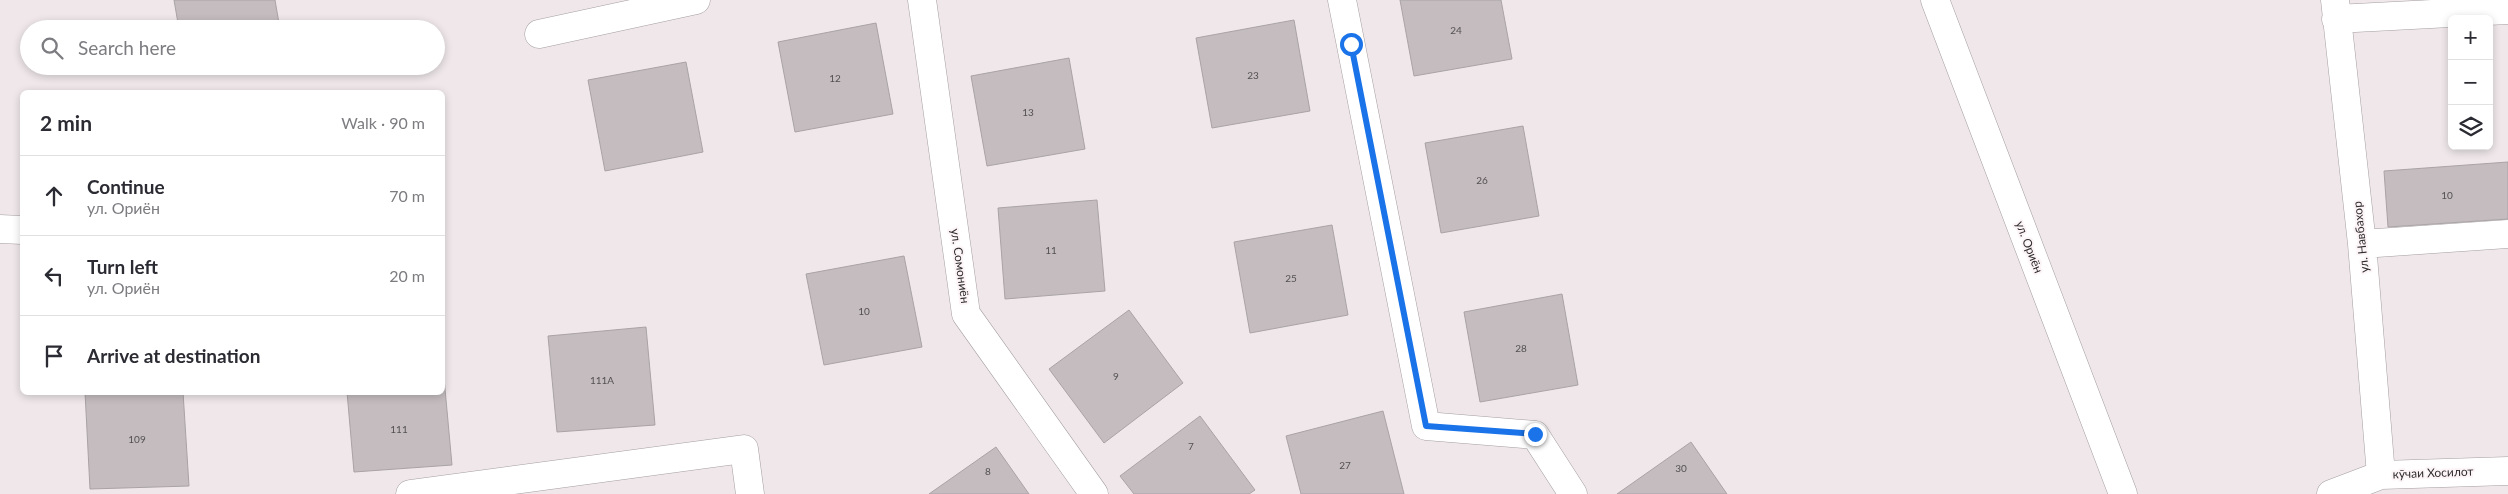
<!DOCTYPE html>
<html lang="en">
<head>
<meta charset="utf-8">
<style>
  :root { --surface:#fff; --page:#f2f2f3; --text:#2b2b33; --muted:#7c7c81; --line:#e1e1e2 }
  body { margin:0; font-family:Lato,sans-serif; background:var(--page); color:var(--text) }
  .controls { position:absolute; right:15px; top:15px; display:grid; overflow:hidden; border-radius:8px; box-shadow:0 2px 8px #0003 }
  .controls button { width:45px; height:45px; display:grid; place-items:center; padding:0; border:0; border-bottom:1px solid var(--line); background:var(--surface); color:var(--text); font:25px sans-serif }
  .stop { position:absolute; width:15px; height:15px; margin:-11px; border:4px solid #1a73e8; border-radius:50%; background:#fff }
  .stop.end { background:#1a73e8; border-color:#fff; box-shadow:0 1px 5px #0008 }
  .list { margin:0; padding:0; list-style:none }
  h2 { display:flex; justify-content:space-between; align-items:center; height:65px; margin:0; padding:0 20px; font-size:21px }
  h2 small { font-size:16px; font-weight:400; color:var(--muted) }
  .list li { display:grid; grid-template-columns:32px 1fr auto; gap:15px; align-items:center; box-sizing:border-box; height:80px; padding:0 20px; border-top:1px solid var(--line) }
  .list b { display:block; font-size:19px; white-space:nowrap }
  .list p { margin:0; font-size:16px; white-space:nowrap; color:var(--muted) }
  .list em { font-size:16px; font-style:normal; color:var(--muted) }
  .icon { flex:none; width:28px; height:28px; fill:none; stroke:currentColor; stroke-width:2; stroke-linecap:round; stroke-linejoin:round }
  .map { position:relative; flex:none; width:2508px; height:494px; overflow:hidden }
  .search { position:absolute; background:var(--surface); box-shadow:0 2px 8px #0003; left:20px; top:20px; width:425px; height:55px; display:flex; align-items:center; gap:12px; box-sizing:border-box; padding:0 18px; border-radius:28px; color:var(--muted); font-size:19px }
  .panel { position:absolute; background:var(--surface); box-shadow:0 2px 8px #0003; left:20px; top:90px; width:425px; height:305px; border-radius:8px }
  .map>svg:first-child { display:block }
</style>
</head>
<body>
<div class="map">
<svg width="2508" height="494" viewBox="0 0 2508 494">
  <rect width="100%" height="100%" fill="#efe7ea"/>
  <path fill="#c4bcbf" stroke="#aaa3a6" d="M174 0H275L280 29H179Z
    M1400 0H1501L1512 59 1414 76Z
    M1294 20 1310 111 1212 128 1196 38Z
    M876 23 893 114 795 132 778 42Z
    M1069 58 1085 149 987 166 971 76Z
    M686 62 703 152 605 171 588 80Z
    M1523 126 1539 216 1441 233 1425 143Z
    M2508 162V219L2388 227 2384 171Z
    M1097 200 1105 291 1005 299 998 208Z
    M1332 225 1348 315 1250 333 1234 242Z
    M904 256 922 347 824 365 806 274Z
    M1562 294 1578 385 1480 402 1464 312Z
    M1129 310 1183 383 1104 443 1049 369Z
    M646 327 655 425 557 432 548 336Z
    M443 367 452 465 354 472 347 392H442Z
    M85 392H183L189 486 90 489Z
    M1383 411 1404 494H1301L1286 436Z
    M1200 416 1255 490 1249 494H1134L1120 476Z
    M1691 442 1727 494H1617Z
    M996 447 1029 494H929Z"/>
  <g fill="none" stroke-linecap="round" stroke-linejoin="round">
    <defs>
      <path id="street" d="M922 0 966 314 1094 494
        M1342 0 1426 426 1535 435 1573 494
        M1935 0 2123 494
        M2335 0 2362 244 2381 475
        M2336 19 2508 10
        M539 34 696 0
        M0 229 22 230
        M2362 244 2508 234
        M410 494 744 449 750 494
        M2331 494 2381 475 2508 471"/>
    </defs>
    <use href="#street" stroke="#a59ea1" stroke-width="29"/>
    <use href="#street" stroke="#fff" stroke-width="28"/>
  </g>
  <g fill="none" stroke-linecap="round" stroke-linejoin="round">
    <path stroke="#1a73e8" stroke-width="6" d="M1351 44 1426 426 1535 434"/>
  </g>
  <g text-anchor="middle" stroke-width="4" stroke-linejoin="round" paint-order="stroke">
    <g font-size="10" fill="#545052">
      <text x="1456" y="34">24</text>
      <text x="1253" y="79">23</text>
      <text x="835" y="82">12</text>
      <text x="1028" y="116">13</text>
      <text x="1482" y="184">26</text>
      <text x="2447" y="199">10</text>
      <text x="1051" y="254">11</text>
      <text x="1291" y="282">25</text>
      <text x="864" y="315">10</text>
      <text x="1521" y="352">28</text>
      <text x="1116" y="380">9</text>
      <text x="602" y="384">111А</text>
      <text x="399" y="433">111</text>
      <text x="137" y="443">109</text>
      <text x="1191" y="450">7</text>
      <text x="1345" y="469">27</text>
      <text x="1681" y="472">30</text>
      <text x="988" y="475">8</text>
    </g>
    <g font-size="12" fill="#2f2c2d" stroke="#fcf4f7">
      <text transform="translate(2361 237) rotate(-96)" y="4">ул. Навбахор</text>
      <text transform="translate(2029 247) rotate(69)" y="4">ул. Ориён</text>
      <text transform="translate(960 266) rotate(82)" y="4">ул. Сомониён</text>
      <text transform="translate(2433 473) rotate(-2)" y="4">кӯчаи Хосилот</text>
    </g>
  </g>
</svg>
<div class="controls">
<button>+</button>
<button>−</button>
<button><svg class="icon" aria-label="layers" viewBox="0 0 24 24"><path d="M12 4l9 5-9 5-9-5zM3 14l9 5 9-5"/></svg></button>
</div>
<div class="stop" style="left:1351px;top:44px"></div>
<div class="stop end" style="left:1535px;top:434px"></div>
<div class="search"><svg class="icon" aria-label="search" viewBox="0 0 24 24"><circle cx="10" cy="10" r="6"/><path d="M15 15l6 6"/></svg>Search here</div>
<section class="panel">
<h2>2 min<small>Walk · 90 m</small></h2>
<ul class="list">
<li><svg class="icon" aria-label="ahead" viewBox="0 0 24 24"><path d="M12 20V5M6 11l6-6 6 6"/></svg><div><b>Continue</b><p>ул. Ориён</p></div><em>70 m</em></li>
<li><svg class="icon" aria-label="left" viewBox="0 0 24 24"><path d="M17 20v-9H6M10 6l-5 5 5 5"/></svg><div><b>Turn left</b><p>ул. Ориён</p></div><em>20 m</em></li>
<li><svg class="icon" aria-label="arrive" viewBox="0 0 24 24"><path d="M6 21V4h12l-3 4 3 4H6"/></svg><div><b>Arrive at destination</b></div></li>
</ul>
</section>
</div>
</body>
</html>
